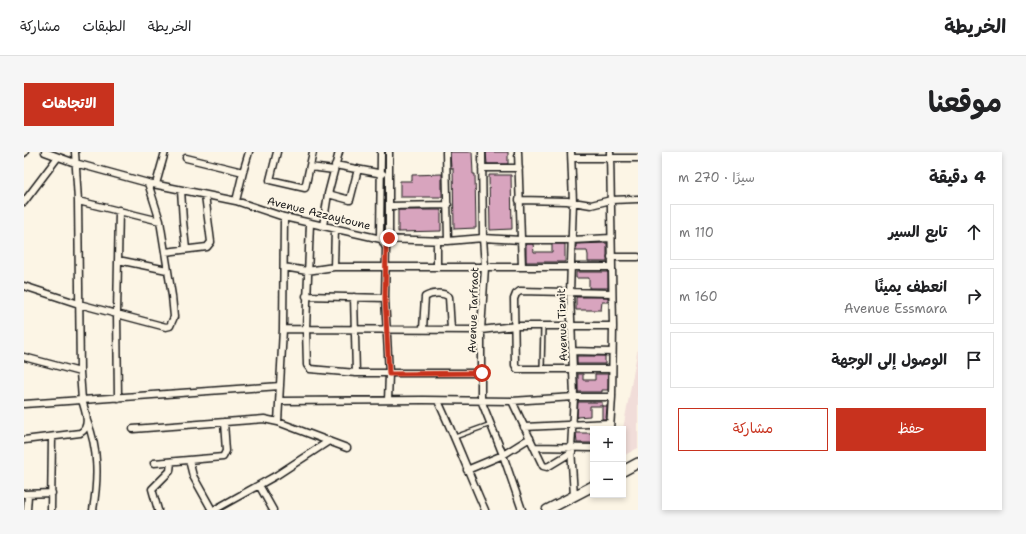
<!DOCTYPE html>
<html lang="ar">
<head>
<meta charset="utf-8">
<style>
  :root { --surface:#fff; --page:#f6f6f6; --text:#202124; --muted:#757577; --line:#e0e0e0; --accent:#c8321e }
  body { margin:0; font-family:"Shantell Sans","Playpen Sans Arabic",sans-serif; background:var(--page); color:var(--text); direction:rtl }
  .controls { position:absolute; right:12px; bottom:12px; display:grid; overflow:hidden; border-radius:0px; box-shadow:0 2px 6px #0003 }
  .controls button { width:36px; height:36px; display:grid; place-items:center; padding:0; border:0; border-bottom:1px solid var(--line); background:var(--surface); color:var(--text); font:20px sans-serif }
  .stop { position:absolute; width:12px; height:12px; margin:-9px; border:3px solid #c8321e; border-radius:50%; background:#fff }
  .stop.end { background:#c8321e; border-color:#fff; box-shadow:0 1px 4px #0008 }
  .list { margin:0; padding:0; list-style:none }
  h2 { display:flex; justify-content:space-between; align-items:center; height:52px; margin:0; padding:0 16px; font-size:17px }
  h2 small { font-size:13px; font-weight:400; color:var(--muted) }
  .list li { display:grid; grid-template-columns:26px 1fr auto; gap:12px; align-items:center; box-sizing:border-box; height:56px; margin:0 8px 8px; padding:0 8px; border:1px solid var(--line); border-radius:0px }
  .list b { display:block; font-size:15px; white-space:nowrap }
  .list p { margin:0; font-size:13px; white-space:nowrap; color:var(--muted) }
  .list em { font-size:13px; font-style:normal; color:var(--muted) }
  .actions { display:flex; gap:8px; padding:12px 16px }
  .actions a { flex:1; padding:9px 0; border:1px solid var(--accent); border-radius:0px; text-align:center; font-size:14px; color:var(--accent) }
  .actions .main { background:var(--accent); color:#fff }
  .icon { flex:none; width:22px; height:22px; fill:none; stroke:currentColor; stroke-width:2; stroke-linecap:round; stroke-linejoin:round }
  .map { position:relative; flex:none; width:614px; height:358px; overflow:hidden; direction:ltr; border-radius:0px }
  header { display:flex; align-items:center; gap:24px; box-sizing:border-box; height:56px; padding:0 20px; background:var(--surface); border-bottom:1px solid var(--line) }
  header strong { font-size:19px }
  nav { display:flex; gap:22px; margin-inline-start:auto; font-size:14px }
  .intro { display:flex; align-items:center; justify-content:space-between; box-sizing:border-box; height:96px; padding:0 24px }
  h1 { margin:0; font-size:28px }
  .button { padding:10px 18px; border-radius:0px; background:var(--accent); color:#fff; font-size:14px; font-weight:700 }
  main { display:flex; gap:24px; padding:0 24px }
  aside { flex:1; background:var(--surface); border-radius:0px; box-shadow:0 2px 6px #0003 }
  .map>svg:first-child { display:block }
</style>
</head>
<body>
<header>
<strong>الخريطة</strong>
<nav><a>الخريطة</a><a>الطبقات</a><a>مشاركة</a></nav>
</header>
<div class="intro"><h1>موقعنا</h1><a class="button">الاتجاهات</a></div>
<main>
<aside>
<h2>4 دقيقة<small>سيرًا · 270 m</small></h2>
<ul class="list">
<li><svg class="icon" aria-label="ahead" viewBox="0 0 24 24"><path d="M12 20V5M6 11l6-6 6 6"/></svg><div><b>تابع السير</b></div><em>110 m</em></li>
<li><svg class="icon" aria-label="right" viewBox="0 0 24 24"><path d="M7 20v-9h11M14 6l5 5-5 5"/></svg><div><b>انعطف يمينًا</b><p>Avenue Essmara</p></div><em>160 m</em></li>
<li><svg class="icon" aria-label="arrive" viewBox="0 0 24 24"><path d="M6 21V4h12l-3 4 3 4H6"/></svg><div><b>الوصول إلى الوجهة</b></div></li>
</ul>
<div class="actions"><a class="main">حفظ</a><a>مشاركة</a></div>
</aside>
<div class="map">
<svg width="614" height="358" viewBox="0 0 614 358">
  <rect width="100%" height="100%" fill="#fcf5e5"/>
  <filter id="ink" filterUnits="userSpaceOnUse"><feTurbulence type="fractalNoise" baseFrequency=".025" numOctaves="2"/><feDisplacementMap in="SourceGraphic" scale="8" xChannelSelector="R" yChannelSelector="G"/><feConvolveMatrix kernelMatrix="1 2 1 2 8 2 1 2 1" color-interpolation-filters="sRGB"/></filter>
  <g filter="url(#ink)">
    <path fill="#f1ddd9" d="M614 196V296L599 304V277Z"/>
    <path fill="#d8a4be" stroke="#1c1c1c" d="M426 0H448L449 22H451L452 76 430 77 429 16H427Z
      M462 0H484V12H463Z
      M418 22V45H376V29H388V23Z
      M465 23H487L488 77 466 78Z
      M374 58H417V79L374 80Z
      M583 91V110H564V103L563 99H552V92Z
      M502 92H509L510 100H528V92H541V110H502Z
      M552 120H584V136H565V126H552Z
      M552 145H584V150H578L577 158H552Z
      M553 204H581V212H553Z
      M554 222H559V228H571V222H584V238H578V240H554Z
      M554 250H578V254H583L582 267H578V254H566V264L553 265Z
      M552 281H569V291H553Z"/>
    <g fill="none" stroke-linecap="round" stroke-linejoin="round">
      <defs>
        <path id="lane" d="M518 217 519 174
          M431 285 467 272"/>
        <path id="street" d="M21 0 51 11 124 31 212 49 260 65 357 87 424 89 459 86 497 88H548L587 86
          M51 0 54 49 56 220 58 248 256 234
          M253 0 246 28 281 36 289 0
          M357 0 356 84 362 96
          M422 0 424 89
          M458 0 459 86 461 115 457 178V248L479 303 498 358
          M494 0 498 115
          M547 0 549 50 546 141 550 245 547 296 550 344
          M0 1 1 0
          M162 6 219 20
          M548 6H614
          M311 13 359 22
          M286 15 310 18
          M458 16H495
          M132 32 141 0
          M157 38 159 69 162 97
          M304 42 326 48 334 17
          M495 48 543 49 567 53 587 48 614 47
          M54 49 136 69
          M212 49 219 20 225 0
          M0 50 34 5
          M365 54 424 53
          M286 71 282 177 283 213 286 217 332 221H458
          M299 74 304 42 315 0
          M141 100 183 95 187 90 181 43
          M587 105H614
          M94 108 143 118
          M260 115 283 119 310 115H587
          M310 115 311 77
          M413 115V89
          M0 134 55 152 142 175 146 174 150 165 148 144 136 69 124 31
          M282 144 361 146
          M330 145 332 221
          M259 177 457 178 491 174H589
          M399 177 401 145C407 141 419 140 425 145L427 177
          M548 199 588 200
          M0 205 56 220
          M588 217H493L491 213 490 147 492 142 496 139 588 141
          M94 246 93 161 95 58
          M364 248 365 222 361 146 362 96 365 86V0
          M256 249 399 248 488 249 550 245H588
          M414 249C431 285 445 322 461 358
          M488 249 519 314 523 315 525 314 548 300
          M0 252 58 248C61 259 68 274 56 281L0 288
          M63 269C75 298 74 328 69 358
          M254 270 259 177 260 65
          M500 275 586 271
          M109 277 240 267 254 270 323 296
          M586 277 588 245 589 174 586 0
          M511 295 569 296
          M165 308 169 324 188 358
          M130 311 199 305 202 299 200 270
          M443 318 479 303 506 286
          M235 333 249 358
          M0 342 28 341
          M3 358 4 343
          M27 358 28 285
          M134 358 128 337 146 319 147 310
          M190 358 253 323 305 289"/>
        <path id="secondary" d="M599 319 614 311
          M523 358 569 334"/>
      </defs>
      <use href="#lane" stroke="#1c1c1c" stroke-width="6"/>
      <use href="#street" stroke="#1c1c1c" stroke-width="9"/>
      <use href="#secondary" stroke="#1c1c1c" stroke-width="12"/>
      <use href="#lane" stroke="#fcf5e5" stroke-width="3"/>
      <use href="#street" stroke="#fcf5e5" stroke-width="6"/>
      <use href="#secondary" stroke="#fcf5e5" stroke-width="9"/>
    </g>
  </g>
  <g fill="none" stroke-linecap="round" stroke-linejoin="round" filter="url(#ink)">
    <path stroke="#c8321e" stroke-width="5" d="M365 86 362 96 361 146 365 222 458 221"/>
  </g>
  <g text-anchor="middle" stroke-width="4" stroke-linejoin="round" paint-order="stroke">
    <g font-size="11" fill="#1c1c1c" stroke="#fcf5e5">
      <text transform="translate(295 61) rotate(14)" y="4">Avenue Azzaytoune</text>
      <text transform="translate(449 158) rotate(-88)" y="4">Avenue Tarfraot</text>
      <text transform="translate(538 173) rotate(-92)" y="4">Avenue Tiznit</text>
    </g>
  </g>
</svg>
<div class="controls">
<button>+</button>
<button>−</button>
</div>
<div class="stop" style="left:458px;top:221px"></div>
<div class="stop end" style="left:365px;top:86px"></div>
</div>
</main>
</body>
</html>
